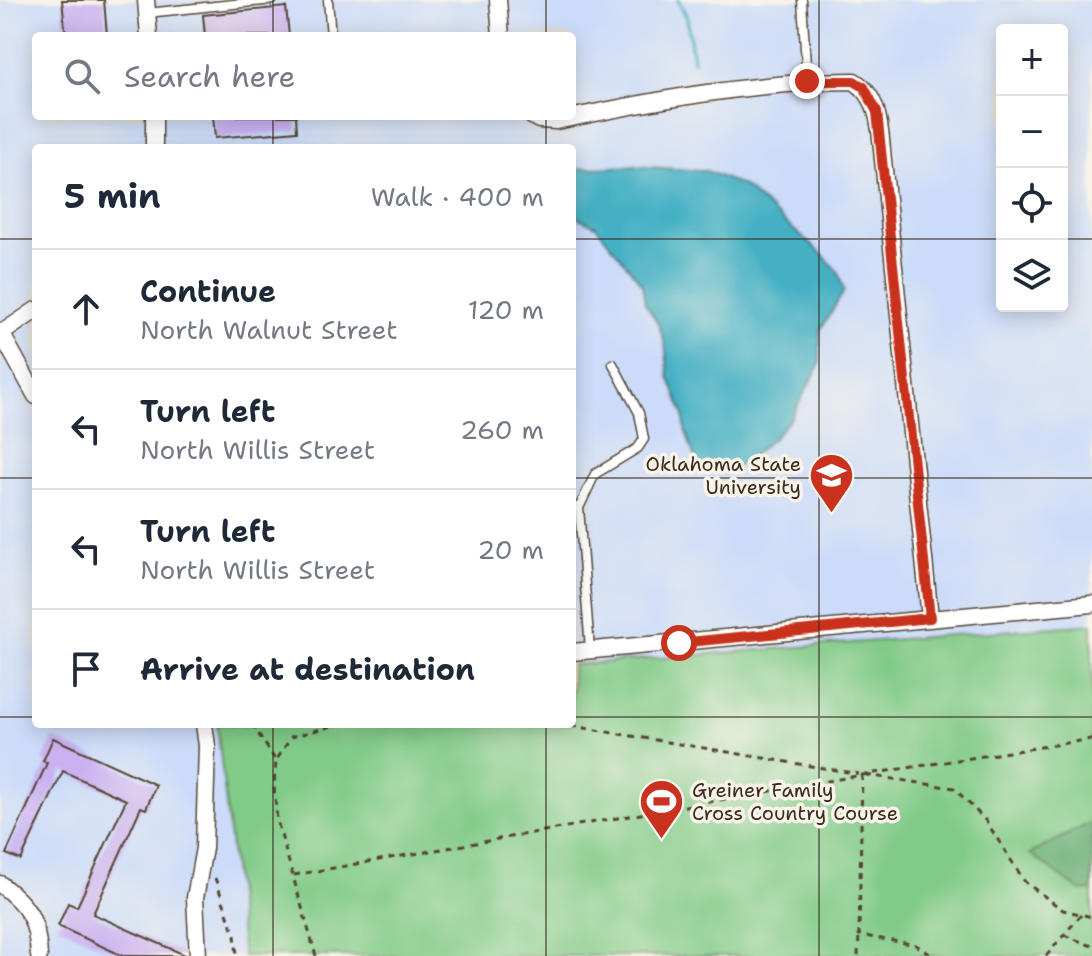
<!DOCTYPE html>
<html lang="en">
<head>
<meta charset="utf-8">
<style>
  :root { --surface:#fff; --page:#f2f2f3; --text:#1f2937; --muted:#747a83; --line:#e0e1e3 }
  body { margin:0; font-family:"Shantell Sans",sans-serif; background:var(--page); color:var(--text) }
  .controls { position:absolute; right:24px; top:24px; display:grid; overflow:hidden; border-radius:8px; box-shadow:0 4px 20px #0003 }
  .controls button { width:72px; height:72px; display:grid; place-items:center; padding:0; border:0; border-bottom:2px solid var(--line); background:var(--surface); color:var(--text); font:40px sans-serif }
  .stop { position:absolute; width:24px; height:24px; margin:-18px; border:6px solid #c8321e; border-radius:50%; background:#fff }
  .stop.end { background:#c8321e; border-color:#fff; box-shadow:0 2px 8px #0008 }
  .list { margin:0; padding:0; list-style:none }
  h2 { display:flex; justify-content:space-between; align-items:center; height:104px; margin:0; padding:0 32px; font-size:34px }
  h2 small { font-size:26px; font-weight:400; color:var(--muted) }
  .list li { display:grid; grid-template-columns:52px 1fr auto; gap:24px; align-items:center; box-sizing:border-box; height:120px; padding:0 32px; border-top:2px solid var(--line) }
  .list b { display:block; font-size:30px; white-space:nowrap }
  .list p { margin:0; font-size:26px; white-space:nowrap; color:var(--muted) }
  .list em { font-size:26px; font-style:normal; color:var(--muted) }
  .icon { flex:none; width:44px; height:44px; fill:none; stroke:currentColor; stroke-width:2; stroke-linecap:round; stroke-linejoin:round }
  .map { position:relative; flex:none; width:1092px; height:956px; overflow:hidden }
  .search { position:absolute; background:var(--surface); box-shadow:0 4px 20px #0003; left:32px; top:32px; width:544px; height:88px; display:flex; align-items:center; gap:20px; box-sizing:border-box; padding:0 28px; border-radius:8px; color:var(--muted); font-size:30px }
  .panel { position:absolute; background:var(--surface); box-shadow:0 4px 20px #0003; left:32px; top:144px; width:544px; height:584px; border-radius:8px }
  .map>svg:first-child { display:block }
</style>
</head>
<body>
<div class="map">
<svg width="1092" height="956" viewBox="0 0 1092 956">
  <rect width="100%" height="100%" fill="#f7f3e8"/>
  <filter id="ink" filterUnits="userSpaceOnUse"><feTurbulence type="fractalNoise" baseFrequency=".0125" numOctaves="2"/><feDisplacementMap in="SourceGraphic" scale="16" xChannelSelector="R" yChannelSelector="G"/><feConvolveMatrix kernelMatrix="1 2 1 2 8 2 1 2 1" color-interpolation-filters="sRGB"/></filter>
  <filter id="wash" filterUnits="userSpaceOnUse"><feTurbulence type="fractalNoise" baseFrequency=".006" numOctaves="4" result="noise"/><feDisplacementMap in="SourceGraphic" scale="32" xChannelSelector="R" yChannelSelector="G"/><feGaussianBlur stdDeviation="1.8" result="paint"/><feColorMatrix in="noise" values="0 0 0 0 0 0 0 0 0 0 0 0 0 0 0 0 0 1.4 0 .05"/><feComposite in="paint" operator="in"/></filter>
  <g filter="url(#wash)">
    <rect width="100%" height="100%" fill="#e9e1be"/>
    <path fill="#cbdbf9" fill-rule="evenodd" d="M0 0H1092V956H0ZM1002 30H1062V306H1002ZM36 36H572V116H36ZM36 148H572V724H36Z"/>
    <path fill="#81cb88" stroke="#5e7a53" stroke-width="2" d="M1092 624V956H243L217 724H572V665Z"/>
    <path fill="#68af74" stroke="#526c49" stroke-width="2" d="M1092 822V890L1081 891 1030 854Z"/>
    <path fill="#45b0c4" stroke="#406d71" stroke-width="2" d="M633 166 707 171 743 186 823 255 838 272 844 291 820 331V364L791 418 773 438 743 463 724 473 704 470 696 461 685 429 684 415 669 377 665 344 658 323 645 303 642 284 596 226 572 215V169Z"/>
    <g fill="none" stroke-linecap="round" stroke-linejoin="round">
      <path stroke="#45b0c4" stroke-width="4" d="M678 0 687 17 693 61"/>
    </g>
    <g id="blocks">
      <path fill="#cab2f1" d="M62 0H104L107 36H66Z
        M286 7 289 36H205L203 15Z
        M213 116H296L297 131 215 138Z
        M53 738 156 785 146 809 141 807 93 914 187 956H123L58 926 68 903 77 907 126 800 63 771 21 860 6 854 47 763 43 761Z"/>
    </g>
  </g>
  <g filter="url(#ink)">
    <use href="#blocks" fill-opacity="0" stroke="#554536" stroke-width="2"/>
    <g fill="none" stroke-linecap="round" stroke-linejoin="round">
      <defs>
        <path id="service" d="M328 0 331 36
          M802 0 807 81
          M147 13 273 0
          M572 506 579 508 595 474 638 448 644 439 639 413 613 364
          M579 508 590 650"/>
        <path id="minor" d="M146 0 149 36
          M498 0 501 36
          M154 116V148
          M532 116 539 120 556 121C655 100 752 82 854 81 881 97 880 133 883 160L930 618
          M0 331 36 396
          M2 333 36 310
          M572 652 1092 604
          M0 884C29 906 37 920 39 956
          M198 956 195 898 204 848 207 746 204 724"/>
      </defs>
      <use href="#service" stroke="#554536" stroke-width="11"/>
      <use href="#minor" stroke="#554536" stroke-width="19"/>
      <path stroke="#554536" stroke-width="3" stroke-dasharray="6 6" stroke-linecap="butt" d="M252 724 276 761
        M499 724 572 726 859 774
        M862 775 859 935 916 945 933 956
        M866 775 954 788 986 821 1025 882 1063 910 1092 917
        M294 875 862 775 1092 739
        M215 878 235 935 237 956
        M1064 935 1092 946
        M316 956 277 821 274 786 276 761 291 737 340 724
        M858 956 859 936
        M1046 956 1081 915"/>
      <use href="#service" stroke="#fff" stroke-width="8"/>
      <use href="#minor" stroke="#fff" stroke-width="16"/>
    </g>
  </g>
  <g fill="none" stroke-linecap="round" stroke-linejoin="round" filter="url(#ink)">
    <path stroke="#c8321e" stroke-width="10" d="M679 643 930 618 877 112 864 87 854 81H807"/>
  </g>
  <path fill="none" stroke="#3b2a1e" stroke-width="2" stroke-opacity="0.55" d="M273 0V36M546 0V36M819 0V956M273 116V148M546 116V148M0 239H36M572 239H1002M1062 239H1092M0 478H36M572 478H1092M0 717H36M572 717H1092M273 724V956M546 724V956"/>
  <defs>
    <symbol id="university-pin" viewBox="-11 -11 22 30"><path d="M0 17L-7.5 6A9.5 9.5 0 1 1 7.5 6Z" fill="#c8321e" stroke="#f7f3e8"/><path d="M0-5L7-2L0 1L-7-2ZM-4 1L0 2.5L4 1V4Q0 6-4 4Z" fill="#fff"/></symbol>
    <symbol id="stadium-pin" viewBox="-11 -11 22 30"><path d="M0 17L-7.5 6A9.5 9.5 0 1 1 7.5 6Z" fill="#c8321e" stroke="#f7f3e8"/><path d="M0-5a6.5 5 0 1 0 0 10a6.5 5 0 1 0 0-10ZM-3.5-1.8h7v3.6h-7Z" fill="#fff"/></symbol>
  </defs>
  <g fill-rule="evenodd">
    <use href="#university-pin" x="806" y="450" width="51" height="69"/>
    <use href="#stadium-pin" x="636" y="776" width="51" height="69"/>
  </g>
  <g text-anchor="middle" stroke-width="7" stroke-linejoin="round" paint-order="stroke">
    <g font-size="20" fill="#3b2a1e" stroke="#f7f3e8" text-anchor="end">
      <text x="801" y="471">Oklahoma State<tspan x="801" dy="23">University</tspan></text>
      <text x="692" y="797" text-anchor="start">Greiner Family<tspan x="692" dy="23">Cross Country Course</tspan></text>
    </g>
  </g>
</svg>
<div class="controls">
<button>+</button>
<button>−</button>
<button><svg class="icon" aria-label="locate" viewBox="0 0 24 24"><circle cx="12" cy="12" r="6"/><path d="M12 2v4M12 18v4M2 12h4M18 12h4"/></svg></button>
<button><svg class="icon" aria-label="layers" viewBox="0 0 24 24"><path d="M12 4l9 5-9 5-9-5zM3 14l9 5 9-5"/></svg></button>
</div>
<div class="stop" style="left:679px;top:643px"></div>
<div class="stop end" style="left:807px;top:81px"></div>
<div class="search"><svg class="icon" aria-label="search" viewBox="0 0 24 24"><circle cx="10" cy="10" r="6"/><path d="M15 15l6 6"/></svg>Search here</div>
<section class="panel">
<h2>5 min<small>Walk · 400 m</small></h2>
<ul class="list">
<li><svg class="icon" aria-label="ahead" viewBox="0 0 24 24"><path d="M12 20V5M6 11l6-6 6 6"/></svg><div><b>Continue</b><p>North Walnut Street</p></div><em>120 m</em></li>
<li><svg class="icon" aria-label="left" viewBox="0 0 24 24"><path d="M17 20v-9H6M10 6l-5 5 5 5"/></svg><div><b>Turn left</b><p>North Willis Street</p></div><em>260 m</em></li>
<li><svg class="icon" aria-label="left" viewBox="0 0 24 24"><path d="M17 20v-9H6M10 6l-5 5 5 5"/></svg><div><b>Turn left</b><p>North Willis Street</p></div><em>20 m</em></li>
<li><svg class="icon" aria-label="arrive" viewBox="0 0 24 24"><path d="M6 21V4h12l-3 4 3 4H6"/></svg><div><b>Arrive at destination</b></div></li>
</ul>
</section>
</div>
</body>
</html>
